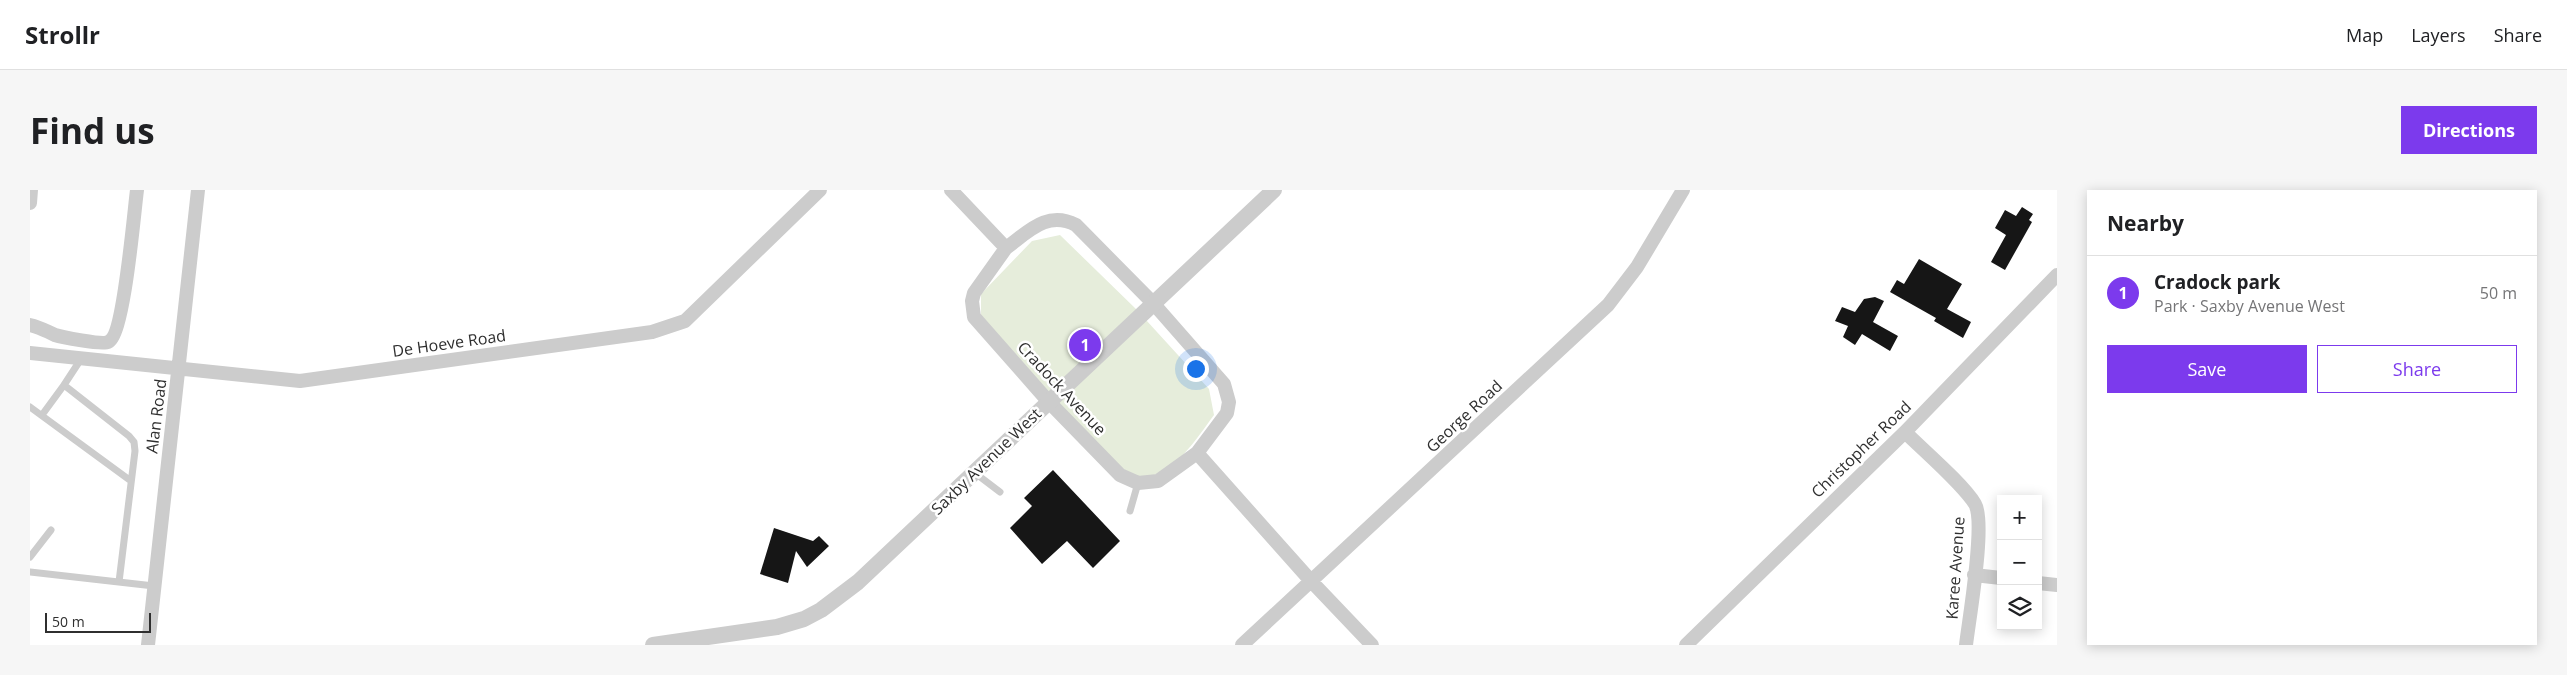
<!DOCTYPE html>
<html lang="en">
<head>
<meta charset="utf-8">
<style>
  :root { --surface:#fff; --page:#f6f6f6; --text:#202124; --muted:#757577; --line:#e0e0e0; --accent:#7c3aed }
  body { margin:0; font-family:"Open Sans",sans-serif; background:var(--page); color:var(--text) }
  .controls { position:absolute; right:15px; bottom:15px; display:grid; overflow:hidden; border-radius:0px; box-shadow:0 2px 12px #0003 }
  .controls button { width:45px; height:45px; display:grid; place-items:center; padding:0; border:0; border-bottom:1px solid var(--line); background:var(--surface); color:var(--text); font:25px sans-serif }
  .scale { position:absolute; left:15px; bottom:12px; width:106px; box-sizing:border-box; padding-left:5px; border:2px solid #2f2f2f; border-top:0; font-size:14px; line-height:18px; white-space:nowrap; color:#2f2f2f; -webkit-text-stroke:4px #fff; paint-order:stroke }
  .you { position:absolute; left:1165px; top:178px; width:18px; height:18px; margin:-12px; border:4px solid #fff; border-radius:50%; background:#1a73e8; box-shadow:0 0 0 8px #1a73e833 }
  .badge { display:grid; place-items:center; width:32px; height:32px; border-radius:50%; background:var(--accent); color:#fff; font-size:16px; font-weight:700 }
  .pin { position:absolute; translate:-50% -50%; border:2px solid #fff; box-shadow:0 1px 5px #0006 }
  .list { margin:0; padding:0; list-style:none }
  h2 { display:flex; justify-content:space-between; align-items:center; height:65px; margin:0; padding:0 20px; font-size:21px }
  h2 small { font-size:16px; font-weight:400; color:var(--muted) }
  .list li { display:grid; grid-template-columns:32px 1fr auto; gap:15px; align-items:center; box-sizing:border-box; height:75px; padding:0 20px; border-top:1px solid var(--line) }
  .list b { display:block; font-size:19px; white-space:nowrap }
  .list p { margin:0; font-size:16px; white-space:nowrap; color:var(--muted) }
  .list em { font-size:16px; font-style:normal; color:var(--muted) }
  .actions { display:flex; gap:10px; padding:15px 20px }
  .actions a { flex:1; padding:11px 0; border:1px solid var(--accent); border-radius:0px; text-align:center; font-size:18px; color:var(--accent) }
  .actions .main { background:var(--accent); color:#fff }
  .icon { flex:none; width:28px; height:28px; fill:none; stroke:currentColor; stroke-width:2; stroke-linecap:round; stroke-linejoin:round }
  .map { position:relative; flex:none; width:2027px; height:455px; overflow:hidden; border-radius:0px }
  header { display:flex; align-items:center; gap:30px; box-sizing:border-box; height:70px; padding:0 25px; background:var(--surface); border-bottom:1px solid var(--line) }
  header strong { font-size:24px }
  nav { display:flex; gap:28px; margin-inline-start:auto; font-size:18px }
  .intro { display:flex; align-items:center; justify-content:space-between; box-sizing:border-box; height:120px; padding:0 30px }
  h1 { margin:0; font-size:35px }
  .button { padding:12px 22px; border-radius:0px; background:var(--accent); color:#fff; font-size:18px; font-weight:700 }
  main { display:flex; gap:30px; padding:0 30px }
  aside { flex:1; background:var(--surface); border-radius:0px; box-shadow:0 2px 12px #0003 }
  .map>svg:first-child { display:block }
</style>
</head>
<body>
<header>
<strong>Strollr</strong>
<nav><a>Map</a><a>Layers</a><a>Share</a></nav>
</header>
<div class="intro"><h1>Find us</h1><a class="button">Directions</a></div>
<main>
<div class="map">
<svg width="2027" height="455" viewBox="0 0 2027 455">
  <rect width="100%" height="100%" fill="#fff"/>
  <path fill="#e6eddb" d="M1030 45 1106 119 1179 199 1184 225C1167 248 1141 290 1108 287 1102 287 1095 283 1089 281L951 132V104L1002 51Z"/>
  <path fill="#161616" d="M1992 17 2003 24 1999 30 2002 32 1975 80 1961 72 1976 45 1965 38 1975 20 1986 26Z
    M1889 69 1932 94 1917 119 1941 132 1933 148 1904 131 1906 128 1860 102 1867 90 1874 94Z
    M1845 107 1854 111 1843 132 1868 146 1860 161 1832 144 1825 155 1813 147 1818 136 1805 131 1812 117 1825 122 1834 109Z
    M1023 280 1090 351 1063 378 1037 351 1012 374 980 338 1002 316 994 308Z
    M744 338 783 351 789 346 799 356 777 377 766 361 758 393 730 384Z"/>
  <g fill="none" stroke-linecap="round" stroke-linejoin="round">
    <path stroke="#ccc" stroke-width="7" d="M51 169 34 195 99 246 104 252 105 261 89 392
      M0 217 101 291
      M12 225 34 195
      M945 283 970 302
      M1100 321 1108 293
      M0 367 21 340
      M0 382 124 396"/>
    <path stroke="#ccc" stroke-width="14" d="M921 0 976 58 944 103 942 111 944 127 1018 211 1090 285 1108 293 1128 291 1167 263 1281 391 1342 455
      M0 13 1 0
      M976 58C998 42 1017 20 1046 35L1123 113 1194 194 1199 212 1197 223 1167 263
      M0 135C10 137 16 141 25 145 31 147 72 155 78 152 94 146 104 22 107 0
      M0 163 270 191 622 142 655 131 790 0
      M1875 242C1893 260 1933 294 1945 314 1956 333 1939 429 1936 455
      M1944 385 1971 388
      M2008 393 2027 395
      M118 455 168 0
      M1212 455 1578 115 1607 77 1653 0
      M1656 455 1875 242 2027 85"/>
    <path stroke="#ccc" stroke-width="16" d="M623 455 747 437 774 429 791 420 828 392 1244 0"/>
  </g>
  <g text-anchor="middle" stroke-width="5" stroke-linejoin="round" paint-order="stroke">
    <g font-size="16" fill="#2f2f2f" stroke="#fff">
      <text transform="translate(419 153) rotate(-8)" y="6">De Hoeve Road</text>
      <text transform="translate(1032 198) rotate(47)" y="6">Cradock Avenue</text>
      <text transform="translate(126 226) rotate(-83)" y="6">Alan Road</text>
      <text transform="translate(1434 226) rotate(-43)" y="6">George Road</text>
      <text transform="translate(1831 259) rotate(-44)" y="6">Christopher Road</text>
      <text transform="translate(956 271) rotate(-44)" y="6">Saxby Avenue West</text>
      <text transform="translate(1925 378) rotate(-86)" y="6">Karee Avenue</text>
    </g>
  </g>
</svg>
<div class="controls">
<button>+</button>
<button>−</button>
<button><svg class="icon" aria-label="layers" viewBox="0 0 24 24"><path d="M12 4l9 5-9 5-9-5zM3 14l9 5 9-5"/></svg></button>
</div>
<div class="scale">50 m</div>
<div class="you"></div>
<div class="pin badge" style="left:1055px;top:155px">1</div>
</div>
<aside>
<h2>Nearby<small></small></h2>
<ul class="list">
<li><span class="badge">1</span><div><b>Cradock park</b><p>Park · Saxby Avenue West</p></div><em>50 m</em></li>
</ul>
<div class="actions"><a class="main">Save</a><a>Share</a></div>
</aside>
</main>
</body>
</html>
